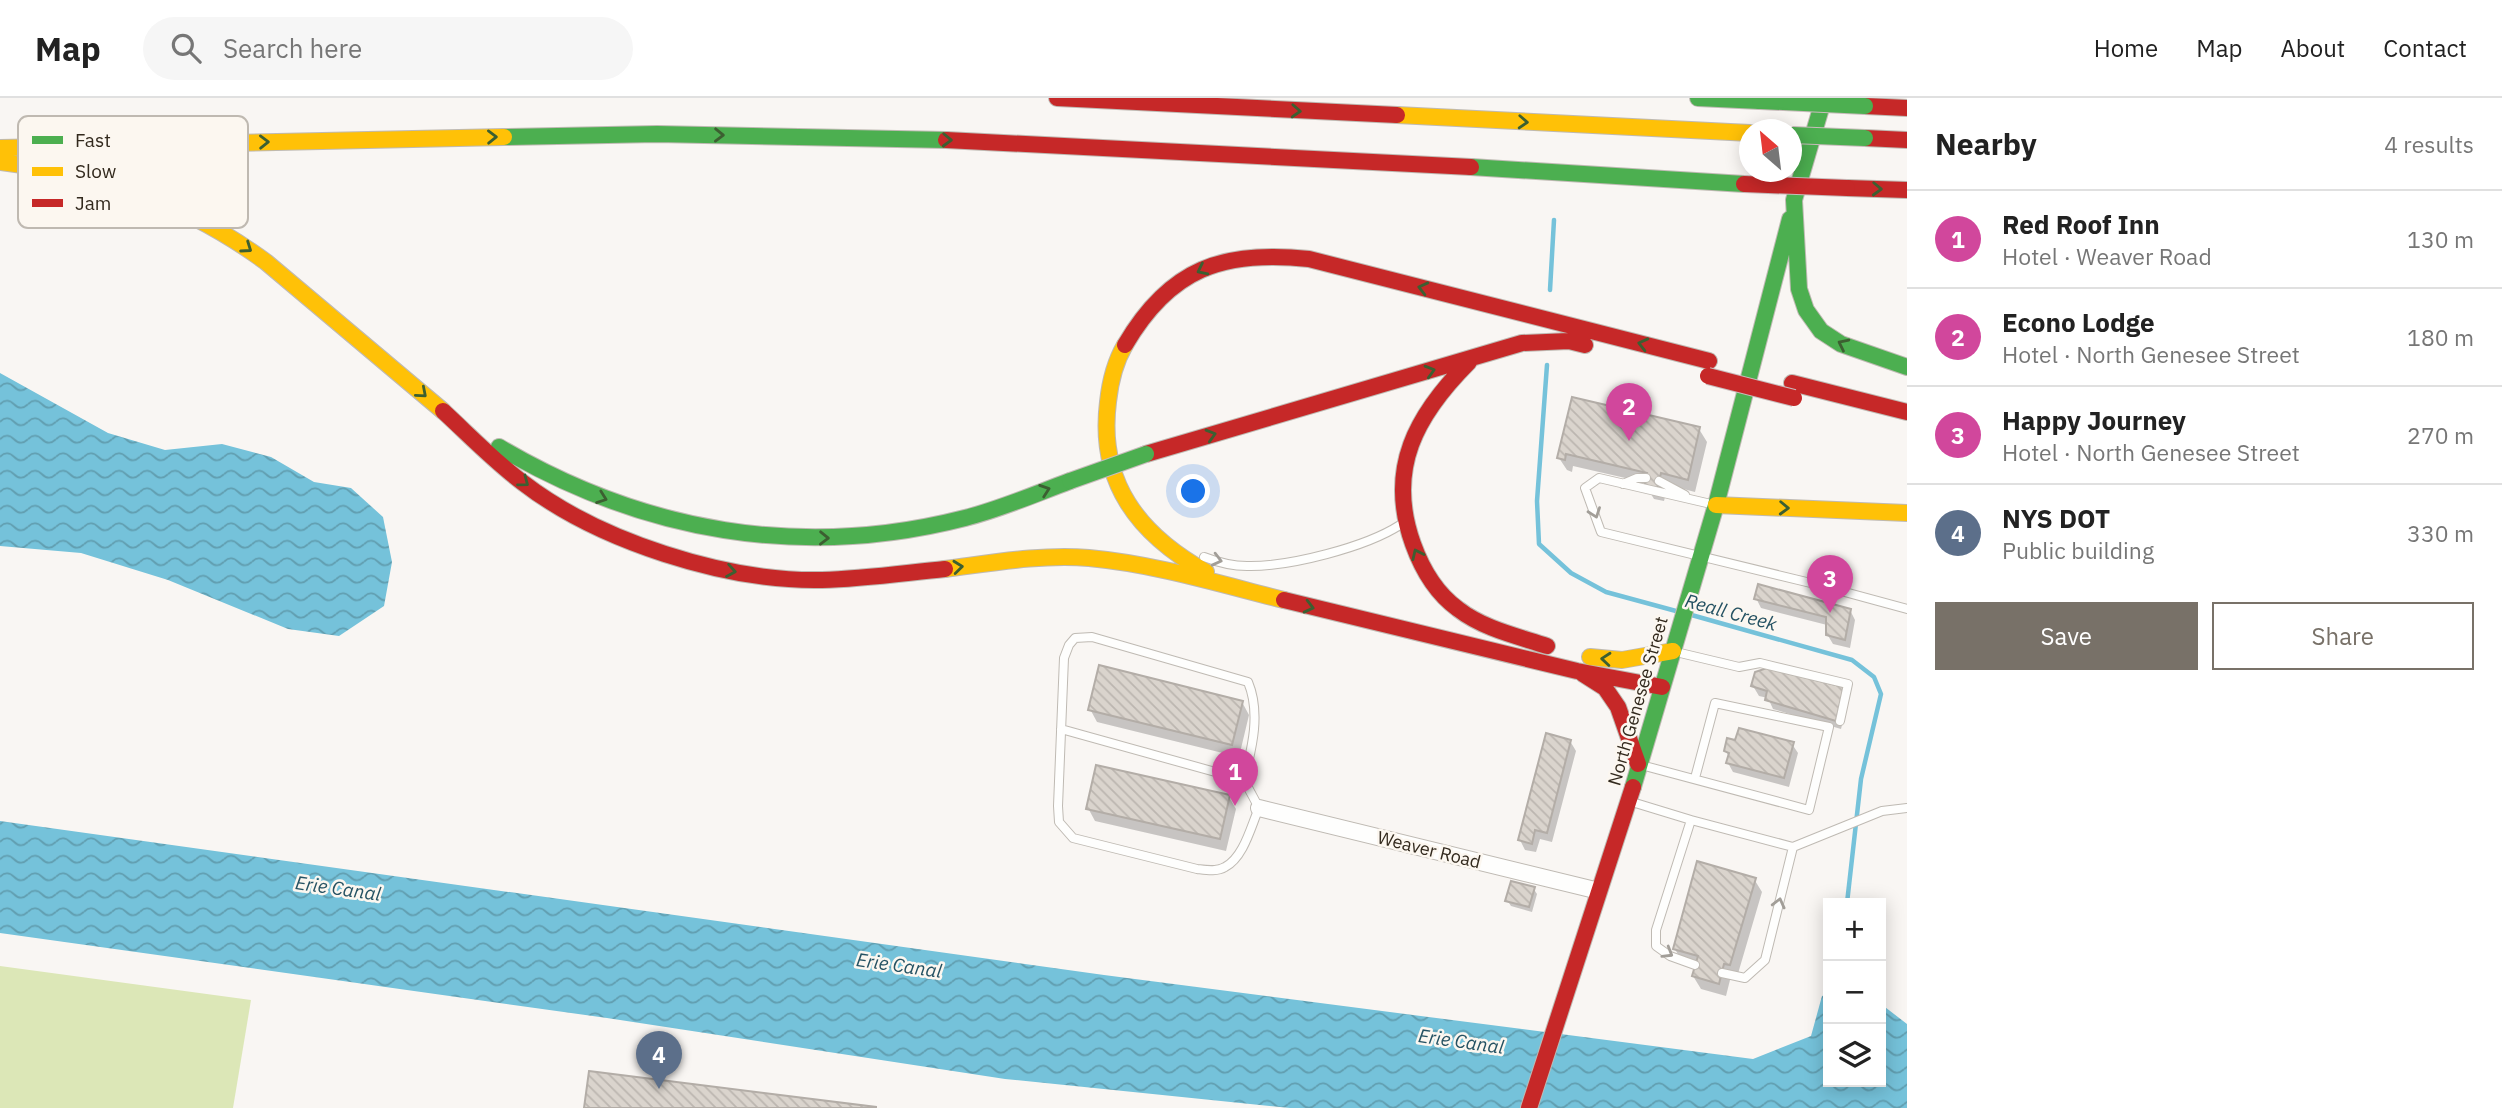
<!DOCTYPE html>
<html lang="en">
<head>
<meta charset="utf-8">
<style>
  :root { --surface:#fff; --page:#f6f6f6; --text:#222; --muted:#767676; --line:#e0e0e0; --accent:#787168 }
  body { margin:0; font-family:"IBM Plex Sans",sans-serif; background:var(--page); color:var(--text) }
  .controls { position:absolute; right:21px; bottom:21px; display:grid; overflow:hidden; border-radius:0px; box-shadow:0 4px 18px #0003 }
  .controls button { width:63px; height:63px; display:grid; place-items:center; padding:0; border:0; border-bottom:2px solid var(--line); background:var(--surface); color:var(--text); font:35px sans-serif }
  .compass { position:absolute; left:1739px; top:21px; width:63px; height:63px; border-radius:50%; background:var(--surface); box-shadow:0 4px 18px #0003; rotate:332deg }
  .you { position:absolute; left:1194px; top:394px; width:24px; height:24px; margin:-18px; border:5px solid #fff; border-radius:50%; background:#1a73e8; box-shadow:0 0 0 10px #1a73e833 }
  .badge { display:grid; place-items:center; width:46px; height:46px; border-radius:50%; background:var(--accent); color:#fff; font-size:23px; font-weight:700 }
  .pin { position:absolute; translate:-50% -58px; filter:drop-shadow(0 2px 4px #0008) }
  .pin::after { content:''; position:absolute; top:37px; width:24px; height:21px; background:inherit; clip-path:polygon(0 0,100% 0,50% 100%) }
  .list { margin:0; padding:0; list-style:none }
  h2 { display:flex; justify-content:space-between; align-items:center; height:91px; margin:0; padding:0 28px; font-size:30px }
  h2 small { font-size:23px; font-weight:400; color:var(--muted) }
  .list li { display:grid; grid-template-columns:46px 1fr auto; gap:21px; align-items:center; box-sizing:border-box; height:98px; padding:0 28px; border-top:2px solid var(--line) }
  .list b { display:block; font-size:26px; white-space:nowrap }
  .list p { margin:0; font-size:23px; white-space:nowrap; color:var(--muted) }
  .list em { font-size:23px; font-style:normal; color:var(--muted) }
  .actions { display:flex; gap:14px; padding:21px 28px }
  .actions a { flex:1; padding:16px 0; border:2px solid var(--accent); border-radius:0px; text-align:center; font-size:24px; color:var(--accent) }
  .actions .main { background:var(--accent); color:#fff }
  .icon { flex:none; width:38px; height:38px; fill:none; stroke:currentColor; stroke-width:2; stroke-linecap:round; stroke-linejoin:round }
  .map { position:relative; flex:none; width:1907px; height:1010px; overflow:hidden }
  header { display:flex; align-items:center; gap:42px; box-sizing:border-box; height:98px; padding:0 35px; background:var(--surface); border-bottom:2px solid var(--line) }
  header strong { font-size:33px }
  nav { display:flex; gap:38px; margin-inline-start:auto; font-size:24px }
  .search { width:490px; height:63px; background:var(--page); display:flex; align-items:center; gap:18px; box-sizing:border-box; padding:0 24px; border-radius:38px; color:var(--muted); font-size:26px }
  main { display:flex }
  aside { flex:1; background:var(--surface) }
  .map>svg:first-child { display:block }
</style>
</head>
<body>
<header>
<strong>Map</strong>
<div class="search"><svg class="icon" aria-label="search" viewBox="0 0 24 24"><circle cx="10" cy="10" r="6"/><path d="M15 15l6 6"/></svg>Search here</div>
<nav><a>Home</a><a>Map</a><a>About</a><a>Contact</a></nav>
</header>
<main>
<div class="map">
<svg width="1907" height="1010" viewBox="0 0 1907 1010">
  <defs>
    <pattern id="water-waves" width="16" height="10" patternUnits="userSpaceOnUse" patternTransform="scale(1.75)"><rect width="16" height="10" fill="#75c2da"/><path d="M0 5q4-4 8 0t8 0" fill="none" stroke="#619eb0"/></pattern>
    <pattern id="building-back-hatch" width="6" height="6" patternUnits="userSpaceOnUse" patternTransform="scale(1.75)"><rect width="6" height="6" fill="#dad4cd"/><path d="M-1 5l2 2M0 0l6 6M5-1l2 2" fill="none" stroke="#bcb6b0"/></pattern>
  </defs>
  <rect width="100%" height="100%" fill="#f9f6f3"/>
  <path fill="#dce7b7" d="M0 868 251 902 233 1010H0Z"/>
  <path fill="url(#water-waves)" d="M0 275 108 335 165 352 222 346 271 359 314 384 351 390 383 419 392 464 384 508 339 538 288 531 168 482 81 455 0 448Z
    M0 723 1104 877 1753 961 1811 938 1822 898 1828 896V984H1881V906L1907 926V1010H1290L1005 981 607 920 0 835Z"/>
  <path fill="#0003" d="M1573 301 1699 331 1707 344 1695 394 1668 387 1664 403 1654 401 1646 388 1647 385 1573 368 1572 374 1567 372 1559 360Z
    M1756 500 1850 512 1855 522 1850 550 1833 546 1827 536V527L1761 510Z
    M1753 588 1849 600 1841 631 1773 611 1768 600 1759 598Z
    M1242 604 1249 617 1239 659 1097 624 1090 611Z
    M1570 643 1576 653 1552 744 1540 741 1536 754 1525 752 1520 742Z
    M1792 646 1798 655 1789 689 1733 674 1728 665 1729 659 1726 653Z
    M1229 699 1236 711 1226 753 1095 723 1088 710Z
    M1754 781 1762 794 1737 879 1731 878 1726 898 1701 891 1693 878 1696 868 1682 864 1675 851Z
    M1533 790 1537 796 1532 814 1511 808 1507 802Z"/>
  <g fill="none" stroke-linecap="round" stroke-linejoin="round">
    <path stroke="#75c2da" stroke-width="4.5" d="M1550 192 1554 122
      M1547 267 1537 403 1539 446 1571 475 1606 494 1676 513
      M1688 516 1852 562 1874 579 1881 596 1861 681 1847 805"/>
  </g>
  <path fill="url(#building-back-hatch)" stroke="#b3ada7" stroke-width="2" d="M1572 299 1700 329 1688 382 1661 375 1657 391 1644 388 1647 375 1566 356 1565 362 1557 360Z
    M1758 486 1851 511 1845 542 1826 537V519L1754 501Z
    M1099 567 1243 603 1232 647 1088 612Z
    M1767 570 1844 589 1836 623 1765 602 1767 593 1751 588 1755 574Z
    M1739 630 1794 644 1784 680 1726 665 1729 655 1724 653 1727 640 1735 642Z
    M1546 635 1571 642 1547 735 1535 732 1532 746 1518 742Z
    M1096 667 1230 697 1220 741 1086 711Z
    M1697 763 1756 780 1730 867 1724 866 1719 886 1692 878 1698 858 1673 851Z
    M1511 783 1535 789 1529 809 1505 803Z
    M589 973 876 1009V1010H584Z"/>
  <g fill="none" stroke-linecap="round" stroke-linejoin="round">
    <defs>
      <path id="lane" d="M1659 383 1685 397
        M1623 386 1637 380H1646
        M1711 406 1599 380 1585 390 1601 434 1819 487 1907 511
        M1204 459C1217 464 1234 468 1247 468 1289 469 1366 449 1400 427
        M1092 539 1248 584C1261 615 1252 650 1244 682L1259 710C1251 728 1244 759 1225 769 1217 774 1206 772 1197 771L1073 740 1059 724 1058 708 1064 560 1069 547 1075 540Z
        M1676 554 1739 569 1760 565 1848 586 1840 623
        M1061 631 1244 682
        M1641 667 1809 712 1829 629 1715 605 1695 680
        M1632 704 1691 722 1793 749 1882 713 1907 710
        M1691 722 1656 832V848L1670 858 1695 867
        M1722 875 1745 880 1765 862 1793 749"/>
      <path id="street" d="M1259 710 1599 793"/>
      <path id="fast" d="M1698 0 1760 3
        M1824 0 1794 102 1799 191 1806 212 1821 233 1841 246 1907 269
        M504 39 657 36 946 42
        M1471 69 1744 86
        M499 349C643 434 801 462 965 420 1001 411 1035 396 1070 383
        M1633 689 1716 407 1790 121"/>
      <path id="slow" d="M1397 17 1750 35
        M0 50 504 39
        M0 64C101 77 183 103 266 164L443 313
        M1125 247C1115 264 1110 285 1108 304 1098 384 1138 436 1206 474
        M1716 407 1907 415
        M945 471C992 465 1041 456 1089 460 1155 466 1220 486 1284 502
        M1590 559 1622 562 1673 553"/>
      <path id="jam" d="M1057 0 1397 17
        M1865 8 1907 10
        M1865 40 1907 42
        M946 42 1471 69
        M1847 90 1907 92
        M1125 247C1170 170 1223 152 1309 161L1709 263
        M1469 264C1416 317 1386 371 1413 446 1422 471 1436 495 1458 511 1484 531 1517 538 1547 548
        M1792 285 1907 314
        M443 313C469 337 494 363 522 384 598 443 726 484 822 482 863 481 904 475 945 471
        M1146 356 1522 245 1569 243 1585 247
        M1284 502 1577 573 1662 589
        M1583 576 1605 590 1618 609 1638 666
        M1529 1010 1633 689"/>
    </defs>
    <use href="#lane" stroke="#bfbab3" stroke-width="10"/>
    <use href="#street" stroke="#bfbab3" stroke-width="18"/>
    <use href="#fast" stroke="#bfbab3" stroke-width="18"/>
    <use href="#slow" stroke="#bfbab3" stroke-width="18"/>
    <use href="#jam" stroke="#bfbab3" stroke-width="18"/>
    <use href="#lane" stroke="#fefefd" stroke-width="8"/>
    <use href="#street" stroke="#fefefd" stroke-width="16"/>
    <use href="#fast" stroke="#4caf50" stroke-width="16"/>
    <use href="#slow" stroke="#ffc107" stroke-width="16"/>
    <use href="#jam" stroke="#c62828" stroke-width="16"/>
    <defs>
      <path id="fast-bridge" d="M1760 3 1865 8
        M1792 37 1865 40
        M1070 383 1146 356"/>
      <path id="jam-bridge" d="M1744 86 1847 90
        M1708 278 1794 300"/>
    </defs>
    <use href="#fast-bridge" stroke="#c9bcbc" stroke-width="18" stroke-linecap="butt"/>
    <use href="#jam-bridge" stroke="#c9bcbc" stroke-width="18" stroke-linecap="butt"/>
    <use href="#fast-bridge" stroke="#4caf50" stroke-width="16"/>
    <use href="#jam-bridge" stroke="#c62828" stroke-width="16"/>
  </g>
  <defs><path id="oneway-chevron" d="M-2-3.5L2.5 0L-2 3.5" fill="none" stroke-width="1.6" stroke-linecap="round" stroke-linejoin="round" transform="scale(1.75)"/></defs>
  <g stroke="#3c5f31">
    <use href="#oneway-chevron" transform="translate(1296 13) rotate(3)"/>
    <use href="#oneway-chevron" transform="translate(1523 24) rotate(3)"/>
    <use href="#oneway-chevron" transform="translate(719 37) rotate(1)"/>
    <use href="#oneway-chevron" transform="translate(492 39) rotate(-1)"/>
    <use href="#oneway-chevron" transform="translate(947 42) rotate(2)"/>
    <use href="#oneway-chevron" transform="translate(264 44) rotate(-1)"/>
    <use href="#oneway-chevron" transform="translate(1877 91) rotate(2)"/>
    <use href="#oneway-chevron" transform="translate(247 150) rotate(35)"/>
    <use href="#oneway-chevron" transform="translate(1202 172) rotate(154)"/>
    <use href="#oneway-chevron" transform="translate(1423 190) rotate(-166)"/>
    <use href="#oneway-chevron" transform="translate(1643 246) rotate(-166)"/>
    <use href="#oneway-chevron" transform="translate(1843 246) rotate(-154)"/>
    <use href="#oneway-chevron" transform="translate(1430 273) rotate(-16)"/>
    <use href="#oneway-chevron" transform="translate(422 295) rotate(41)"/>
    <use href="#oneway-chevron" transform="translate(1211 337) rotate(-16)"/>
    <use href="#oneway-chevron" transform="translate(524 384) rotate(37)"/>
    <use href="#oneway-chevron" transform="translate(1045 392) rotate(-19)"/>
    <use href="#oneway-chevron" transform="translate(602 400) rotate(20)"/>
    <use href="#oneway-chevron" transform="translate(1784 410) rotate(2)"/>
    <use href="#oneway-chevron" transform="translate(824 440) rotate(1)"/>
    <use href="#oneway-chevron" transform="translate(1417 456) rotate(-115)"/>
    <use href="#oneway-chevron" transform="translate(958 469) rotate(-6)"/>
    <use href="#oneway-chevron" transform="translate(731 473) rotate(10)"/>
    <use href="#oneway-chevron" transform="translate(1309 509) rotate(14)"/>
    <use href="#oneway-chevron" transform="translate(1606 561) rotate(-175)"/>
  </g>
  <g stroke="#a29e98">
    <use href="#oneway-chevron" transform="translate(1595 415) rotate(70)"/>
    <use href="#oneway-chevron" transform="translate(1217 462) rotate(14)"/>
    <use href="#oneway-chevron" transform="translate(1779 805) rotate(-76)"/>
    <use href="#oneway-chevron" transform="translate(1668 855) rotate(31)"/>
  </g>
  <g text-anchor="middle" stroke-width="5" stroke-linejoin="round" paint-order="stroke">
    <g font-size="18" fill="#32291d" stroke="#fcf7f0">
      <text transform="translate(1638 603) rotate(-74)" y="6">North Genesee Street</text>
      <text transform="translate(1429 752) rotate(14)" y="6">Weaver Road</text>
    </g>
    <g font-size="19" font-style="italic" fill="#255263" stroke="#fcf7f0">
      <text transform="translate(1731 514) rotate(15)" y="7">Reall Creek</text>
      <text transform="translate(338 790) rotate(8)" y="7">Erie Canal</text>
      <text transform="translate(899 867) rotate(8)" y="7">Erie Canal</text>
      <text transform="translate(1461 943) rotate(8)" y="7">Erie Canal</text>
    </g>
  </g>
  <rect x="18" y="18" width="230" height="112" rx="10" fill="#fcf7f0" stroke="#bfb9b1" stroke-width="2"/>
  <rect x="32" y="38" width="31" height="8" fill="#4caf50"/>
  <rect x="32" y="69" width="31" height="9" fill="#ffc107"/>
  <rect x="32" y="101" width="31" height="8" fill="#c62828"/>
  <g font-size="19" fill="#32291d">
    <text x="75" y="49">Fast</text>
    <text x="75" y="80">Slow</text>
    <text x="75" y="112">Jam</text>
  </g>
</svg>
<div class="controls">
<button>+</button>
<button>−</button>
<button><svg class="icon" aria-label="layers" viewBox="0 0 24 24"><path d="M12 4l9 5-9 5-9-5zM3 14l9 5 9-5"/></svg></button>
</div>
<svg class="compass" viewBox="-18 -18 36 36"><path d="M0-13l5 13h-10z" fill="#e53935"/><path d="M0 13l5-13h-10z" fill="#767676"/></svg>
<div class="you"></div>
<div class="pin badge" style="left:1235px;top:708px;background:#d1479c">1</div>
<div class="pin badge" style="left:1629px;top:343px;background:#d1479c">2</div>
<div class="pin badge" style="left:1830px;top:515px;background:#d1479c">3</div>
<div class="pin badge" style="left:659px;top:991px;background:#5c6f8a">4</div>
</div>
<aside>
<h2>Nearby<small>4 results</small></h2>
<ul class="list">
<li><span class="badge" style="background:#d1479c">1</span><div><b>Red Roof Inn</b><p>Hotel · Weaver Road</p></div><em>130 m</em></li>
<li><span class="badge" style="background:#d1479c">2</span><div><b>Econo Lodge</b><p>Hotel · North Genesee Street</p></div><em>180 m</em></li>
<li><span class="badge" style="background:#d1479c">3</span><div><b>Happy Journey</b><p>Hotel · North Genesee Street</p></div><em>270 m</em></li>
<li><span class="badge" style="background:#5c6f8a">4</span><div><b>NYS DOT</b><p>Public building</p></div><em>330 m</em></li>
</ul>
<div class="actions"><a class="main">Save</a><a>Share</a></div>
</aside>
</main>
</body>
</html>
